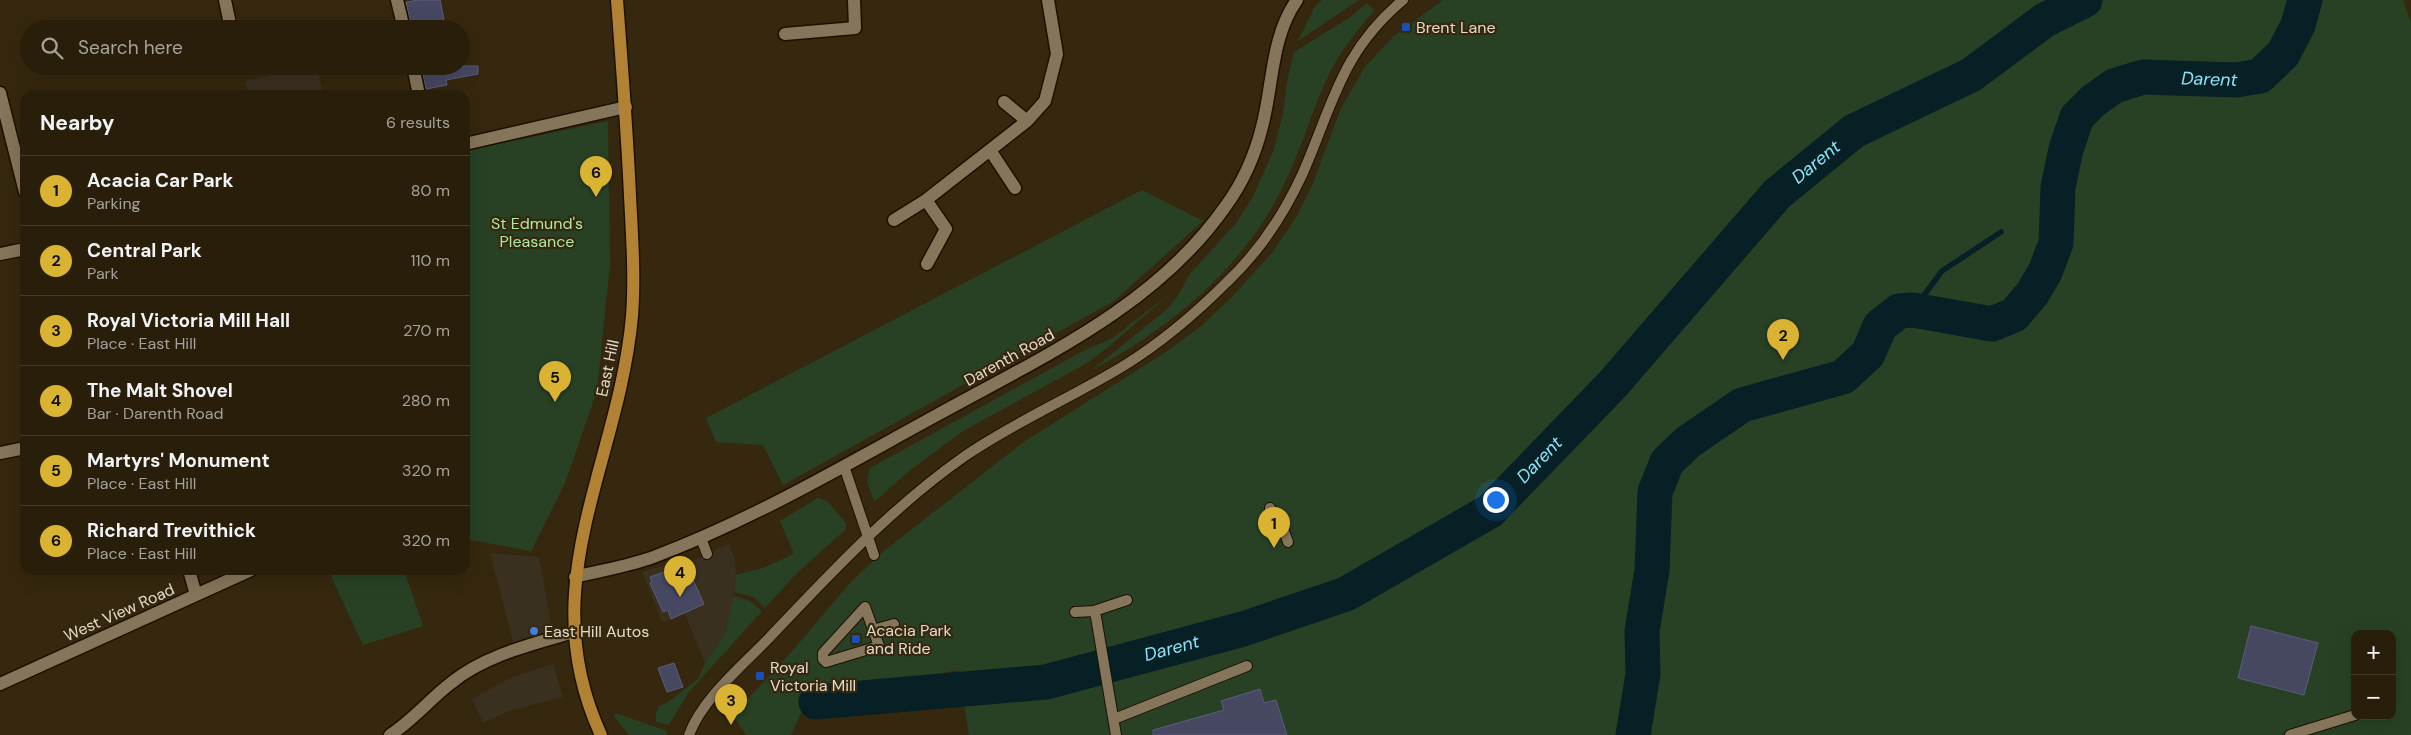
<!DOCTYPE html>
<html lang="en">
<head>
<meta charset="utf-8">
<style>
  :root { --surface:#281e0a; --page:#342b18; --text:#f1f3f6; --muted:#a5a29c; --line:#443c2b; --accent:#dab333 }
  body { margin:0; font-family:"DM Sans",sans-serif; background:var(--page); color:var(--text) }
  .controls { position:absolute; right:15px; bottom:15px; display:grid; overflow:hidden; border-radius:10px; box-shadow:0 5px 20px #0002 }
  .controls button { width:45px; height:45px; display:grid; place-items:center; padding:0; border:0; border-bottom:1px solid var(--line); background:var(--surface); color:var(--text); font:25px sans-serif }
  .you { position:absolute; left:1495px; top:499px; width:18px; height:18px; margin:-12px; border:4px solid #fff; border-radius:50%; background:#1a73e8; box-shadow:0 0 0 8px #1a73e833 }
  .badge { display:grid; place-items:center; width:32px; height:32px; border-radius:50%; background:var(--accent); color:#111; font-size:16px; font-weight:700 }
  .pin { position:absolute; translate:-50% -41px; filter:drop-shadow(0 1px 2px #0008) }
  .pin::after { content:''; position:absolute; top:26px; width:18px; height:15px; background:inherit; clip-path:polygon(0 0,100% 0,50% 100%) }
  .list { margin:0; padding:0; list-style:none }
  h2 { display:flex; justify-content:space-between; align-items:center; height:65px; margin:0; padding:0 20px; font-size:21px }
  h2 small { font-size:16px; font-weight:400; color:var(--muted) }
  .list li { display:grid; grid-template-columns:32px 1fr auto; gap:15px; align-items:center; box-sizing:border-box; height:70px; padding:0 20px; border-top:1px solid var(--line) }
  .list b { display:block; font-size:19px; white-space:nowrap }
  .list p { margin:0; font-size:16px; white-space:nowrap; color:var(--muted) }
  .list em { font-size:16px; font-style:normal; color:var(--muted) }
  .icon { flex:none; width:28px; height:28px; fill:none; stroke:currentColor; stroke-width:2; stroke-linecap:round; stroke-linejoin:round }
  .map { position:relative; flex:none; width:2411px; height:735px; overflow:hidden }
  .search { position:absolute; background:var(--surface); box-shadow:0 5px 20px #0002; left:20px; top:20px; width:450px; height:55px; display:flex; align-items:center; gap:12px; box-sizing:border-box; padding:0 18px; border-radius:28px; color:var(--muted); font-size:19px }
  .panel { position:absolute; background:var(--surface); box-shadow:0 5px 20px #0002; left:20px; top:90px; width:450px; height:485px; border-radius:15px }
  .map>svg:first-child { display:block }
</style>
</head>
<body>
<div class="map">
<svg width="2411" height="735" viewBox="0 0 2411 735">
  <rect width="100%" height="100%" fill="#36280e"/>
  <path fill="#3a3020" d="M317 66 323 95H249L245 81Z
    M728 544 735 558 736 575 732 606 725 633 705 663 685 614 662 622 642 572 677 561 680 567Z
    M490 553 539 557 552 629 547 634 513 642Z
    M553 664 563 697 509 711 483 723 472 699 510 678Z"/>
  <path fill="#284125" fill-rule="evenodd" d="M1322 0H1359L1298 41 1314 8Z
    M1443 0H2403L2411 23V735H969L959 670 808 697 791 735H746L733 715 794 649 849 584 885 550 1025 441 1166 352 1201 326 1231 298 1272 253 1297 216 1313 183 1341 108 1365 67 1394 36ZM2355 634H2392V716H2355Z
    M1367 3 1374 11C1357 30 1343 48 1331 70 1311 110 1300 156 1278 196 1239 271 1166 331 1092 370L1166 310 1177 297 1189 275 1237 222 1253 196 1273 152 1283 114 1287 81 1294 52 1349 18Z
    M608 121 610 264 597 391 565 483 531 551 465 539V151Z
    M1142 190 1203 221 1114 301 783 485 763 445 716 442 706 418Z
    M1172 292 1107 348 1087 363 963 431 909 471 874 502 867 481 870 468 1085 350 1111 339Z
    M818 498 827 501 846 523V529L797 573 765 608 754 597 734 592 736 575 763 568 794 554 780 521Z
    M328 570H404L423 626 363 645Z
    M734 596 750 601 762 611 688 693 669 725 656 722V712L659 706 668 702 698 679 705 663 725 633Z
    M615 713 667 731 666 735H629L614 716Z"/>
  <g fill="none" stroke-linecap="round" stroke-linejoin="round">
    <path stroke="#062025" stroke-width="5.5" d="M1913 310 1942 271 2001 232"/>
    <g stroke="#062025" stroke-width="35">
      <path id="s1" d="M816 702 1046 682 1243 629 1346 594 1490 511 1612 385 1777 194 1854 131 1971 75 2045 20 2085 0"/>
      <path id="s2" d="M1633 735 1643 674 1642 631 1652 570 1655 492 1667 462 1688 442 1742 405 1843 377 1868 354 1880 326 1899 311 1913 310 1992 324 2014 315 2032 294 2045 272 2056 243 2058 187 2066 149 2077 117 2093 101 2114 86 2143 77 2236 80 2260 76 2283 54 2298 25 2305 0"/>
    </g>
  </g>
  <path fill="#464761" stroke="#5b5d79" d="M418 0H440L446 29H412L406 2Z
    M421 66H478V74L446 80 447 85 426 89Z
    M686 564 704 604 671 619 668 610 663 612 650 583 652 582 650 577Z
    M2251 626 2318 643 2304 695 2238 678Z
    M674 663 683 687 667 692 658 668Z
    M1260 689 1264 703 1276 700 1287 735H1153V730L1224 710 1221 701Z"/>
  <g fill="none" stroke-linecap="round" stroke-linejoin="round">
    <defs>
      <path id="service" d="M844 466 874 555
        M1270 508 1282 526 1288 542
        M701 538 707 554
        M865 607 879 646 826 662 823 659V653Z
        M1094 611 1127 600
        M1075 612 1094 611 1096 617 1116 735
        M873 630 894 624
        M1114 719 1247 666
        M689 735C702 699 742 666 769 638 830 574 892 507 965 456 1016 421 1073 397 1125 365 1162 342 1196 313 1227 282 1260 251 1283 216 1302 175 1333 105 1340 53 1403 0
        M2290 735 2355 715"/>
      <path id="minor" d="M225 0 231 29
        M397 0 404 29
        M785 34 855 28 854 0
        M413 66 419 95
        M0 93 25 192
        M1004 102 1027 121
        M465 144 626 107
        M990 150 1015 188
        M894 220 926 200
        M0 254 25 249
        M927 264 946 229 926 200 1027 121 1045 101 1057 54 1048 0
        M0 453 25 448
        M189 570 196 595
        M0 684 251 570
        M390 735C413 720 430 699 451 683 485 655 533 644 574 632"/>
      <path id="tertiary" d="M575 577C602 570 631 566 656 556 754 519 845 465 937 415 1040 358 1155 307 1225 207 1242 184 1255 155 1262 127 1273 86 1271 36 1297 0"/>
      <path id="primary" d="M601 735C531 584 619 464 632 316 635 277 632 235 630 196 627 130 622 65 617 0"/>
    </defs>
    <use href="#service" stroke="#1d1000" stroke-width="12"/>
    <use href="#minor" stroke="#1d1000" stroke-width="15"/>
    <use href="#tertiary" stroke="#1d1000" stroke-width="15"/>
    <use href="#primary" stroke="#1d1000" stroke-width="15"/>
    <use href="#service" stroke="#85755a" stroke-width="10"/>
    <use href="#minor" stroke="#85755a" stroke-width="12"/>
    <use href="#tertiary" stroke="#85755a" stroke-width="12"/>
    <use href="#primary" stroke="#b18233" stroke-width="12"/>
  </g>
  <g fill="#1a4fb4" stroke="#36280e" stroke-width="2">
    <rect x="1401" y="22" width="10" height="10" rx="2.5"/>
    <rect x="851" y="634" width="10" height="10" rx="2.5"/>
    <rect x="755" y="671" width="10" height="10" rx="2.5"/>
  </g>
  <circle fill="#3f7fe0" stroke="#36280e" stroke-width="2" cx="534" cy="631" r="5"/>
  <g text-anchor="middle" stroke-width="4.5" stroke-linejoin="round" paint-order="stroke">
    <g font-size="16" fill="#e3dacb" stroke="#36280e" text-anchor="start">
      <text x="1416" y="33">Brent Lane</text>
      <text x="866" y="636">Acacia Park<tspan x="866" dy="18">and Ride</tspan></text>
      <text x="544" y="637">East Hill Autos</text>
      <text x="770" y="673">Royal<tspan x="770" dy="18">Victoria Mill</tspan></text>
    </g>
    <g font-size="16" fill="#abe9a5" stroke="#36280e">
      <text x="537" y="229">St Edmund's<tspan x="537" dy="18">Pleasance</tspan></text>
    </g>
    <g font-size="16" fill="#e3dacb" stroke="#36280e">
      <text transform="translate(1009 357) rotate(-29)" y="6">Darenth Road</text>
      <text transform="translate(607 368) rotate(-78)" y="6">East Hill</text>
      <text transform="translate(119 612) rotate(-24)" y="6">West View Road</text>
    </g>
    <g font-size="18" font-style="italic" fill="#8ce5f8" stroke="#36280e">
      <text dy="6" stroke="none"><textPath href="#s2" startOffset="1041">Darent</textPath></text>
      <text dy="6" stroke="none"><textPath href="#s1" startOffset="1188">Darent</textPath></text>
      <text dy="6" stroke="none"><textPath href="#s1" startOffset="781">Darent</textPath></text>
      <text dy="6" stroke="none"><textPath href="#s1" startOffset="361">Darent</textPath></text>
    </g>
  </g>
</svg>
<div class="controls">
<button>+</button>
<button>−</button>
</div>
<div class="you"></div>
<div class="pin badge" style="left:1274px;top:548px">1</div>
<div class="pin badge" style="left:1783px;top:360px">2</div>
<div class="pin badge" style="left:731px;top:725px">3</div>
<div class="pin badge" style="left:680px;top:597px">4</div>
<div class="pin badge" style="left:555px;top:402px">5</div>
<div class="pin badge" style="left:596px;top:197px">6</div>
<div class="search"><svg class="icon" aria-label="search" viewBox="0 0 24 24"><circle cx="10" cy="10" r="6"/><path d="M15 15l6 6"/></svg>Search here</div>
<section class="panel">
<h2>Nearby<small>6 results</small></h2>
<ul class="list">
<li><span class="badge">1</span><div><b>Acacia Car Park</b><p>Parking</p></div><em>80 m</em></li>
<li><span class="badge">2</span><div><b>Central Park</b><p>Park</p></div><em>110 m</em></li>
<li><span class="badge">3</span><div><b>Royal Victoria Mill Hall</b><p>Place · East Hill</p></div><em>270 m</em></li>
<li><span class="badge">4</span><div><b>The Malt Shovel</b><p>Bar · Darenth Road</p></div><em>280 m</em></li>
<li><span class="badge">5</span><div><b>Martyrs' Monument</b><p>Place · East Hill</p></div><em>320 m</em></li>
<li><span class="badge">6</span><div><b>Richard Trevithick</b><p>Place · East Hill</p></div><em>320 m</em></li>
</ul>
</section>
</div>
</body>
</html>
